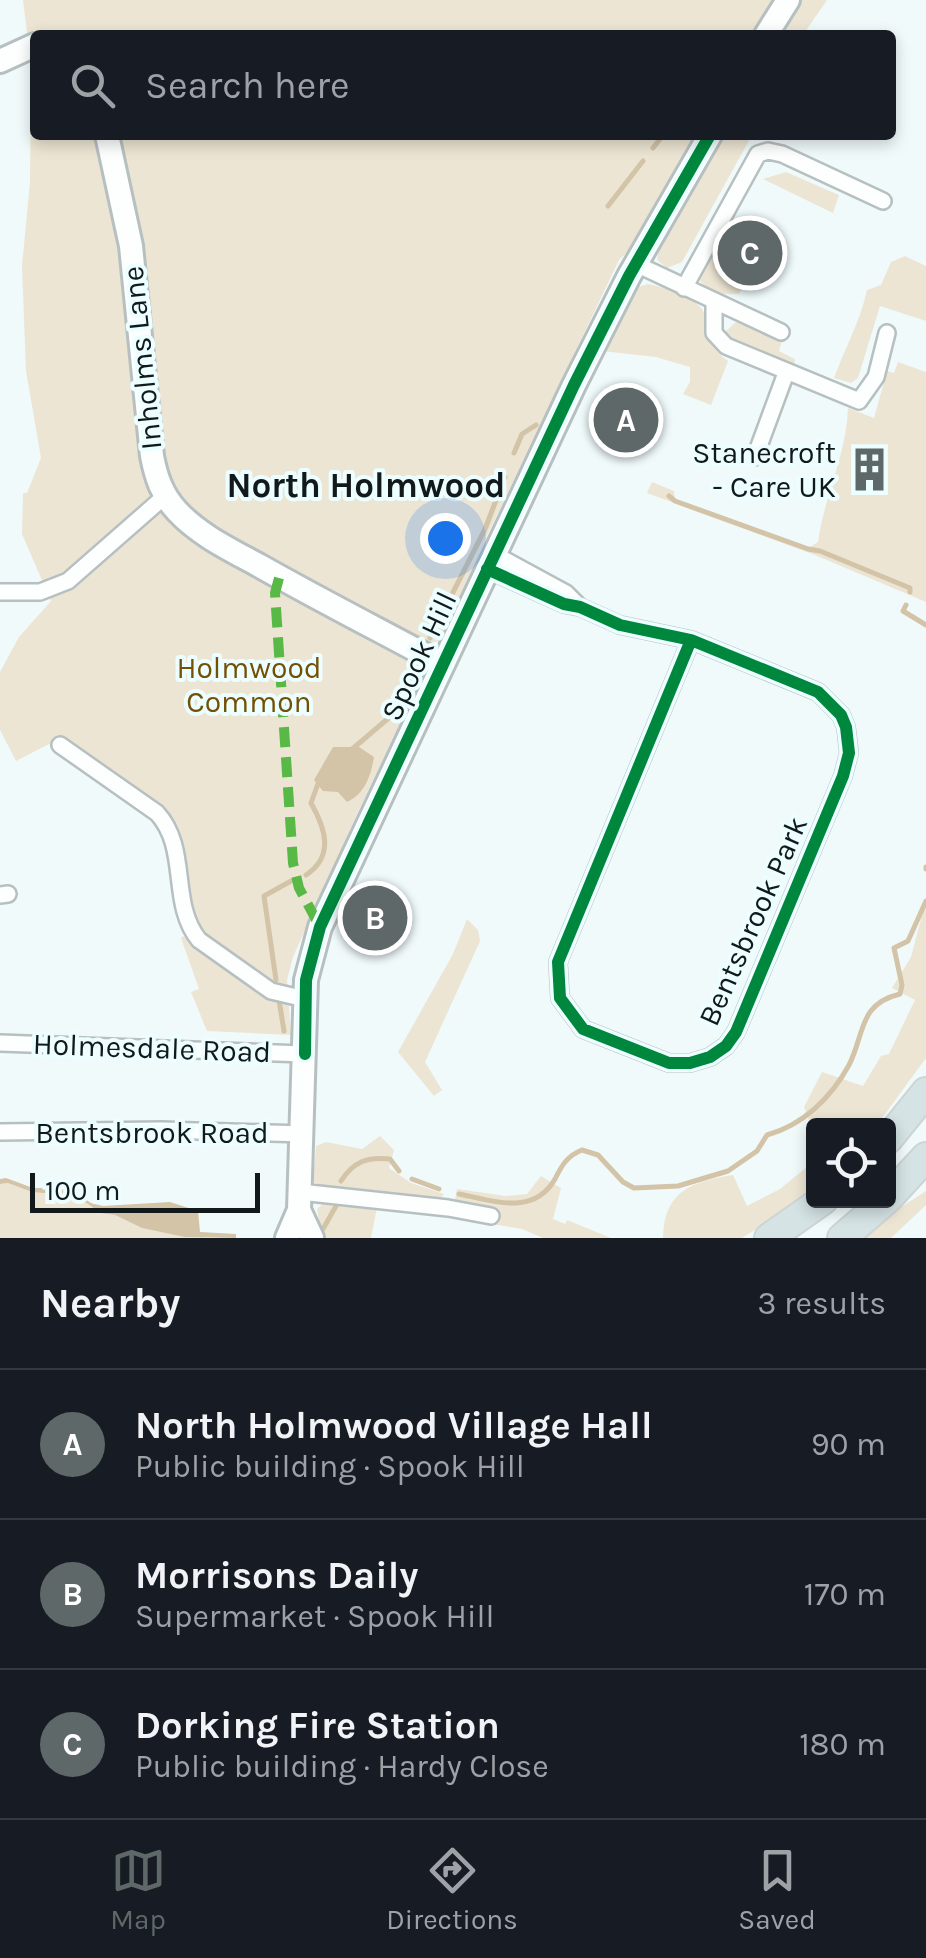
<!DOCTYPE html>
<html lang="en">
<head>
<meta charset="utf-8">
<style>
  :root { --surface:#171b24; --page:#20242c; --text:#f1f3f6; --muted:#9ea1a6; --line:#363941; --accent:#5f6869 }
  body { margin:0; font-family:Karla,sans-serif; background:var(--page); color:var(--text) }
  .controls { position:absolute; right:30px; bottom:30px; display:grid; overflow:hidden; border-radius:10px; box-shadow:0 5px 15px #0003 }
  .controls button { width:90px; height:90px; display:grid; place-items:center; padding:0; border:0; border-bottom:2px solid var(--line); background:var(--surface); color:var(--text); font:50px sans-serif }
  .scale { position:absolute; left:30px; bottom:25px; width:230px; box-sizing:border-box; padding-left:10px; border:5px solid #11191a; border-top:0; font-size:28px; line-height:35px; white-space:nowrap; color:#11191a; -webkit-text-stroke:8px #ecfeff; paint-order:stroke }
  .you { position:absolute; left:445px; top:538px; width:35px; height:35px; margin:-25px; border:8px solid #fff; border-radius:50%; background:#1a73e8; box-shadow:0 0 0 15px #1a73e833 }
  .badge { display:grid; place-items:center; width:65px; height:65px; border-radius:50%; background:var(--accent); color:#fff; font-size:32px; font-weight:700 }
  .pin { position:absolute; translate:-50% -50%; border:5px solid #fff; box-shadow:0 2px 10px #0006 }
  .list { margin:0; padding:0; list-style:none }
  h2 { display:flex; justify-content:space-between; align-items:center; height:130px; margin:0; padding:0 40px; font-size:42px }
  h2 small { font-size:32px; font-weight:400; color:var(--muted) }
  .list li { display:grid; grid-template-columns:65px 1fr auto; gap:30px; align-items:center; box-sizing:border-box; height:150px; padding:0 40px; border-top:2px solid var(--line) }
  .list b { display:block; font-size:38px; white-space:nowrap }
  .list p { margin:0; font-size:32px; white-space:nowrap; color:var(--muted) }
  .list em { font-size:32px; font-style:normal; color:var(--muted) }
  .icon { flex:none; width:55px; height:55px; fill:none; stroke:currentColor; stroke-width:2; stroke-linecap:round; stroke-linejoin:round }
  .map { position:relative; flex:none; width:926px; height:1238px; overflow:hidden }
  .search { position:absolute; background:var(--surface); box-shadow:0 5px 15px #0003; left:30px; right:30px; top:30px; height:110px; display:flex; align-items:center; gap:25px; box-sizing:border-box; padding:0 35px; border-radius:10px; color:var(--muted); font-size:38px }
  .sheet { height:580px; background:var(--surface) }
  nav { display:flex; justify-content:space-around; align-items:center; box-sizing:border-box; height:140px; border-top:2px solid var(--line); background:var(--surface); font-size:28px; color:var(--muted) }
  nav a { display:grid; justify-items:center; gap:5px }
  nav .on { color:var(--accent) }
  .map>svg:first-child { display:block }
</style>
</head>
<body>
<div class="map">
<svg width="926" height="1238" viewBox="0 0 926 1238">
  <rect width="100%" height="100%" fill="#f0fafb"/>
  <path fill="#ece5d4" d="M23 0H827L803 35H35V135H752L682 262 667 268 657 260 660 244 645 235 619 260 487 536 443 640 423 645 415 662 420 676 419 686 357 814 293 957 287 980 291 1035 207 1031 191 992 199 989 181 938 197 926C184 894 192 858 178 827 167 803 85 758 60 741L53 742 16 761 0 730V672L19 637 51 601 22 534 23 493H27L41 458 26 371 22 266 30 182 31 64Z
    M786 172 839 195 833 213 763 179Z
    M719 250 733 257 727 271 746 280 739 294C720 295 709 294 698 278L708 256Z
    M905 256 926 266V321L880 306 858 378 851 383 834 378C845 348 860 322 867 290L881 285 891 262Z
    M648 284C664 287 698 297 704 313 711 333 708 348 728 361L711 405 683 394 690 382V367L656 357 602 351 638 287Z
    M736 322 782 341 779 351 795 359 794 365 728 339 726 331Z
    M898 362 926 372V602L815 555 647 493 652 482 674 491 675 499 810 547 818 542C824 497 847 453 848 408L874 418 887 371 894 373Z
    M926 900V1058L877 1125H816L810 1122 804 1107 822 1072 863 1086 881 1056 889 1054 915 1000 892 988 911 957Z
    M467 919 478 930 480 941 425 1062 442 1090 434 1096 398 1052 453 954Z
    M380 1136 394 1150 389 1168 411 1183 444 1194 439 1200 330 1188 313 1182 316 1146 326 1142 362 1149Z
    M813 1162V1188L795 1204 742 1238H663C664 1191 691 1182 733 1175L747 1206 780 1189Z
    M541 1176 561 1188 553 1219 565 1224 567 1220 611 1238H543L522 1229 492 1224 495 1209 455 1200 457 1189 506 1196 527 1194Z
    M8 1183 32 1192 76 1196 100 1212 115 1215 142 1228 208 1238H0V1184Z
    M926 1191V1205L891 1238H863L887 1216Z
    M326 1201 377 1207 371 1238H325L321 1234 317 1209Z"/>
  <path fill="#d3c3a7" d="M333 747H359L374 757C371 775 365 794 347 802L338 792 323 791 314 780Z
    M6 1178 33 1188H57L76 1193 91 1203 103 1206 170 1202 198 1211 200 1232 236 1234V1238L185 1237 142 1228 115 1215 101 1213 76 1196 32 1192 8 1183 0 1184V1179Z"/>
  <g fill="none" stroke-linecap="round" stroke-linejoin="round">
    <path stroke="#d3c3a7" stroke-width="5" d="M653 148 663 135
      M608 206 643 161
      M514 453 522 434 536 425
      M669 496 675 501 808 549 820 551 910 588V592
      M906 605 903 611 926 625
      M430 638 485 529 505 477
      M350 751 398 710 413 673
      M926 867V869
      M306 875C335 856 325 828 311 803L320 778
      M276 980 264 896 291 881
      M279 1000 284 1031
      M412 1179 439 1189
      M341 1181C354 1161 367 1157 390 1159L399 1171
      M459 1194C494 1201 534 1216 555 1179 562 1165 567 1156 582 1150L598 1155 623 1182 634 1188 678 1186 728 1171 757 1151 767 1135C803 1125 831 1098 849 1065 865 1034 858 1004 900 994L902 985 894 948 908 941 926 901
      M323 1229 336 1206"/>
    <defs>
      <path id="street" d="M636 264 781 332
        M684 288 758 154 768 151 782 154 883 201
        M714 303V333L726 346 859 401 876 377 887 333
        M755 457 786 373
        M494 554 566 593 580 607
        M487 569 564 604 580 607 620 625 691 640 818 692 841 715 846 727 849 753 843 776 736 1032 726 1046 710 1057 690 1063H669L583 1029 560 998 558 962 691 640
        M0 592H40L68 581 165 496
        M60 745 157 813C190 849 169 903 199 940L271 991 305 999
        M0 895 8 894
        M0 1043 305 1054
        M0 1132 162 1130 304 1134
        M300 1192 448 1208 491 1216"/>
      <path id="secondary" d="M766 35 788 0
        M0 61 35 45
        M107 135 131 246 152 456C156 477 162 495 177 511 199 535 231 550 260 566 320 600 381 631 442 664
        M299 1210 312 1238
        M287 1238 299 1210 306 980 320 927 574 385 629 276 710 135"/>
      <path id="highway" d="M888 1139 926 1092
        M888 1198 926 1157
        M769 1238 823 1200
        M842 1238 886 1200"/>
    </defs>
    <use href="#street" stroke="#b7c0c1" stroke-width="20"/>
    <use href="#secondary" stroke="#b7c0c1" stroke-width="28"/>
    <use href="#highway" stroke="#ced4d4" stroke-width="32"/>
    <use href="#street" stroke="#fdfefe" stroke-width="15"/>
    <use href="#secondary" stroke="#fdfefe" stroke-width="22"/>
    <use href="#highway" stroke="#d5e3e4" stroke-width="28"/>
    <path stroke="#58b947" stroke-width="10" stroke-dasharray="20 10" stroke-linecap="butt" d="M279 578 275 593 293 863 299 888 320 927"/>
    <defs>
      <path id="cycleway" d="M487 569 564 604 580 607 620 625 691 640 818 692 841 715 846 727 849 753 843 776 736 1032 726 1046 710 1057 690 1063H669L583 1029 560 998 558 962 691 640
        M305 1054 306 980 320 927 574 385 629 276 710 135"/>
    </defs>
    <use href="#cycleway" stroke="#ecfeff" stroke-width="19"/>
    <use href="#cycleway" stroke="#00873e" stroke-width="12"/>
  </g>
  <defs>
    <symbol id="building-bare" viewBox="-9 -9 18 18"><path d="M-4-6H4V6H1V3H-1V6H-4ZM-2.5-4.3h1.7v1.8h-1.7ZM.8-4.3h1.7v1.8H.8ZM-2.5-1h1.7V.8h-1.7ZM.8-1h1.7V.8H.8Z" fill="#5f6869" stroke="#ecfeff" stroke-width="2.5" paint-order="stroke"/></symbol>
  </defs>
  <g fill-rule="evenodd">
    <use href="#building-bare" x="838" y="438" width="63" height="63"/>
  </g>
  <g text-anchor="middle" stroke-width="8" stroke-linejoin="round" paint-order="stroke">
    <g font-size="30" fill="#11191a" stroke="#ecfeff">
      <text transform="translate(142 358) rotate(-96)" y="10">Inholms Lane</text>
      <text transform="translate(419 656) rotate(-65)" y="10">Spook Hill</text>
      <text transform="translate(753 921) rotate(-66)" y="10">Bentsbrook Park</text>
      <text transform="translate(152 1048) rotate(2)" y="10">Holmesdale Road</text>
      <text x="152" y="1143">Bentsbrook Road</text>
    </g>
    <g font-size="30" fill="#11191a" stroke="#ecfeff" text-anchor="end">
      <text x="836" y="463">Stanecroft<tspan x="836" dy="34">- Care UK</tspan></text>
    </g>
    <g font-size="30" fill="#745005" stroke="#ecfeff">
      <text x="249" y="678">Holmwood<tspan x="249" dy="34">Common</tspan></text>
    </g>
    <g font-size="35" font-weight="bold" fill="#11191a" stroke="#ecfeff">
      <text x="366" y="497">North Holmwood</text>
    </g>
  </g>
</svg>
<div class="controls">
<button><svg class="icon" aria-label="locate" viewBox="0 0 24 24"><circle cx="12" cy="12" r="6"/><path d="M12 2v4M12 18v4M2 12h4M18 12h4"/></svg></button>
</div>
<div class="scale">100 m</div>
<div class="you"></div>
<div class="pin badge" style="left:626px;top:420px">A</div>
<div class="pin badge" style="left:375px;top:918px">B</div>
<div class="pin badge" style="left:750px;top:253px">C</div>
<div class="search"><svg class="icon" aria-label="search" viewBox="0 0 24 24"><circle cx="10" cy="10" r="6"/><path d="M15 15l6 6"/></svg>Search here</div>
</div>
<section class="sheet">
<h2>Nearby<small>3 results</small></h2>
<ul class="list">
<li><span class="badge">A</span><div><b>North Holmwood Village Hall</b><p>Public building · Spook Hill</p></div><em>90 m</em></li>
<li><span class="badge">B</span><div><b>Morrisons Daily</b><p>Supermarket · Spook Hill</p></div><em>170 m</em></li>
<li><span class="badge">C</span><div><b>Dorking Fire Station</b><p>Public building · Hardy Close</p></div><em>180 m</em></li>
</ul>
</section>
<nav>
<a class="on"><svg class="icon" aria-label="map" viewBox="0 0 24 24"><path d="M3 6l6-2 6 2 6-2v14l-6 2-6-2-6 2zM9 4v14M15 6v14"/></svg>Map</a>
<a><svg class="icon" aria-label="directions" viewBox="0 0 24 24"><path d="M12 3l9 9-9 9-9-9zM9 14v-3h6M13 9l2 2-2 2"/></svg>Directions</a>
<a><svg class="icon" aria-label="saved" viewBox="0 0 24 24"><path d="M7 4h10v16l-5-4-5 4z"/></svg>Saved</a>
</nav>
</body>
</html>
